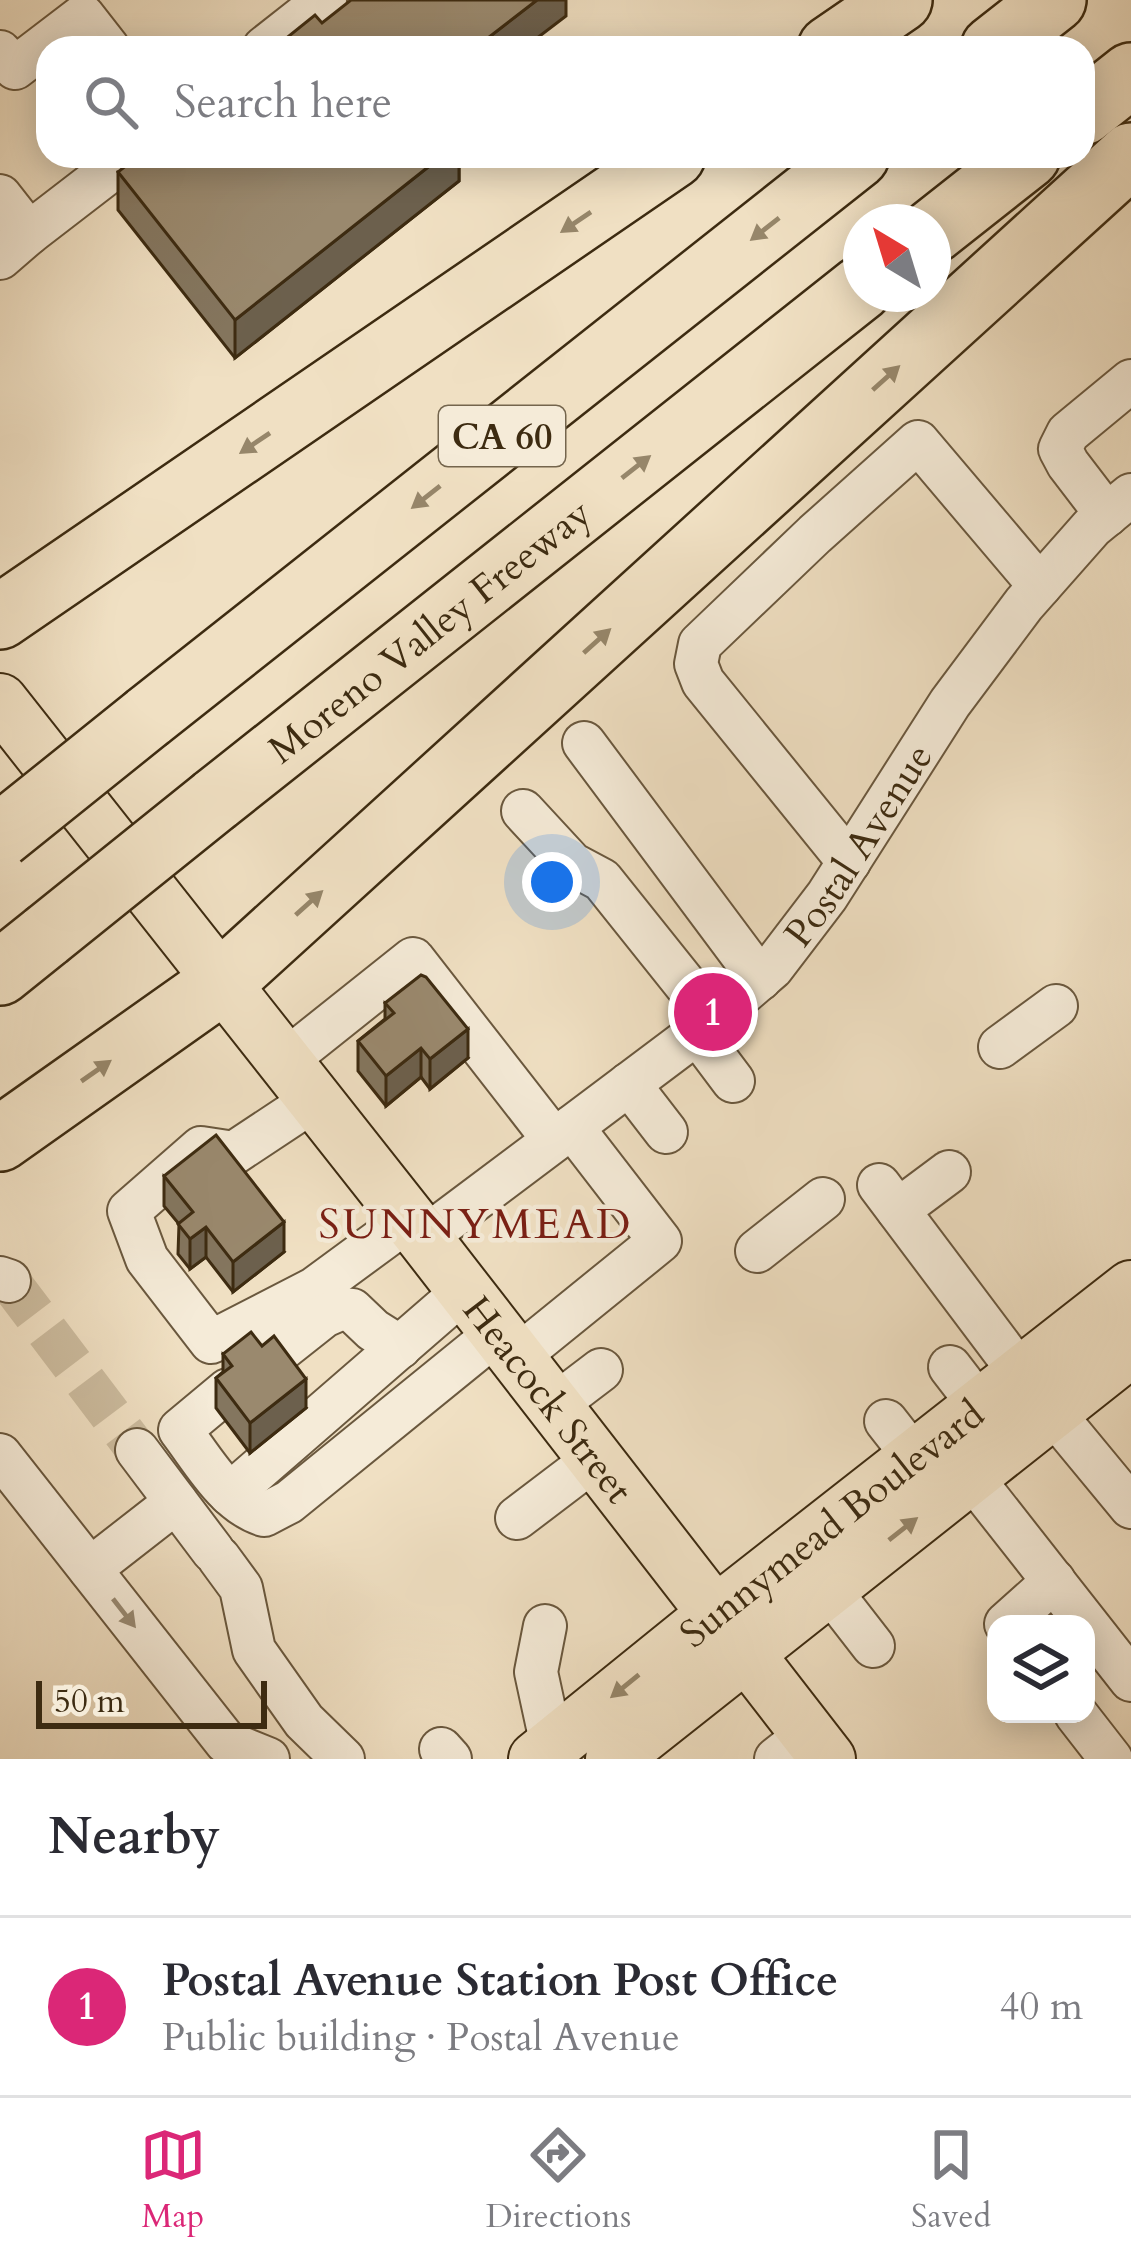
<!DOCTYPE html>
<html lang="en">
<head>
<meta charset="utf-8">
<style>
  :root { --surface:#fff; --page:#f2f2f3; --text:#2b2b33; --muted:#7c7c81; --line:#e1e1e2; --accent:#db2777 }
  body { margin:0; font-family:Cardo,serif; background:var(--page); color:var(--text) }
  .controls { position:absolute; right:36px; bottom:36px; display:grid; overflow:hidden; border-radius:24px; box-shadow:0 6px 30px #0003 }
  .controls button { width:108px; height:108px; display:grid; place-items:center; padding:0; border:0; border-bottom:3px solid var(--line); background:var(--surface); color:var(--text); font:60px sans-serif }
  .compass { position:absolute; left:843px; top:204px; width:108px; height:108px; border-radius:50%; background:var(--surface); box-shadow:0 6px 30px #0003; rotate:322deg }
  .scale { position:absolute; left:36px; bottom:30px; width:231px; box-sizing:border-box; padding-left:12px; border:6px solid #3d2b11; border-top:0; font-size:33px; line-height:42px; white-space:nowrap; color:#3d2b11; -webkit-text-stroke:9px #f5ebd8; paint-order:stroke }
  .you { position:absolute; left:552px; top:882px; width:42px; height:42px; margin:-30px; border:9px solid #fff; border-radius:50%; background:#1a73e8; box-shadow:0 0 0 18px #1a73e833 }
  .badge { display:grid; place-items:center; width:78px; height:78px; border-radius:50%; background:var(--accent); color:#fff; font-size:39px; font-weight:700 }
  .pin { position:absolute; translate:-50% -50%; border:6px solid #fff; box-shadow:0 3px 12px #0006 }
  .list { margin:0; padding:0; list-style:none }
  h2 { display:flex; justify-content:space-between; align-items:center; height:156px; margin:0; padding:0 48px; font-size:51px }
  h2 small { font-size:39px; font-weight:400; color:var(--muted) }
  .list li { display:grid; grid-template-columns:78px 1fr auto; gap:36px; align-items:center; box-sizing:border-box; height:180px; padding:0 48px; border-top:3px solid var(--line) }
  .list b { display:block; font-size:45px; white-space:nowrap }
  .list p { margin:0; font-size:39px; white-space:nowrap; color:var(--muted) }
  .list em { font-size:39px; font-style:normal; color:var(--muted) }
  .icon { flex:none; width:66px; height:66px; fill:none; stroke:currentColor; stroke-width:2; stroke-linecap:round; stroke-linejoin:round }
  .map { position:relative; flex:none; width:1131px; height:1759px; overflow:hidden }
  .search { position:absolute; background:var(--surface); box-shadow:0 6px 30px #0003; left:36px; right:36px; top:36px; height:132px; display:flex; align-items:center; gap:30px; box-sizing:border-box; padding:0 42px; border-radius:36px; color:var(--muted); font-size:45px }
  .sheet { height:336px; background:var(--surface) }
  nav { display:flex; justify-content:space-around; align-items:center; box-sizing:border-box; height:168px; border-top:3px solid var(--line); background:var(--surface); font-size:33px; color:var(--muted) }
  nav a { display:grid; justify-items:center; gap:6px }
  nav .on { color:var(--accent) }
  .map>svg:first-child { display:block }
</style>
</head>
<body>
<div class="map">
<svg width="1131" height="1759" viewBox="0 0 1131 1759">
  <rect width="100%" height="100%" fill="#f0e0c3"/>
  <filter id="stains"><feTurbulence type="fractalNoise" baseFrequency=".00167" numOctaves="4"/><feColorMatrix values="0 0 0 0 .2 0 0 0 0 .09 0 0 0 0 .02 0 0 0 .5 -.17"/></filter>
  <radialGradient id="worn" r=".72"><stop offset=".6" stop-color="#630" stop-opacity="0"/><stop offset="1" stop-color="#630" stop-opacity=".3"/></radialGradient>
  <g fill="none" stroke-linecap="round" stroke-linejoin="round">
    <path stroke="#ccbc9f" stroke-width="42" stroke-dasharray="42 21" stroke-linecap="butt" d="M9 1281 137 1450"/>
    <defs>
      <g id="minor">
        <path d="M264 48 325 0"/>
        <path d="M0 52 15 68 83 16 108 48"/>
        <path d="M0 196 29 233 129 156"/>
        <path d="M0 258 29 233"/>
        <path d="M1107 515 1068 464 1060 449 1068 433 1131 381"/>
        <path d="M584 743 760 979"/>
        <path d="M523 811 572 864 602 880 714 1020"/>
        <path d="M849 862 703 682 696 664 700 644 815 534 918 442 1040 586"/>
        <path d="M697 1033 733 1081"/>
        <path d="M1000 1047 1056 1006"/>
        <path d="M285 1061 413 959 554 1140"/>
        <path d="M629 1084 666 1132"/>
        <path d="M314 1100 234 1153 201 1148 129 1211 147 1259 211 1342 314 1289 408 1220"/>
        <path d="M879 1185 1021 1374 1131 1507"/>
        <path d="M898 1210 949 1172"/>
        <path id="s1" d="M424 1238 697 1033 772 968 827 896 950 703 1024 604 1092 527 1131 495"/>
        <path d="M757 1251 823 1199"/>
        <path d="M0 1278 9 1281"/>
        <path d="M517 1357 660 1241 572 1127"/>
        <path d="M950 1367 980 1406"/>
        <path d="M257 1369 324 1316 340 1309 352 1310 373 1330 400 1347"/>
        <path d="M228 1390 180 1430C203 1460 226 1503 264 1515L289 1502 498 1332"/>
        <path d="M555 1405 601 1370"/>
        <path d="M886 1421 915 1458"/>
        <path d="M137 1450 213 1551"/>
        <path d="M0 1455 226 1742 268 1759"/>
        <path d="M970 1475 1131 1680"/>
        <path d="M230 1494 465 1290"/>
        <path d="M517 1518 596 1458"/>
        <path d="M219 1558 241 1588 254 1650 304 1721 343 1759"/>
        <path d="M90 1569 176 1502"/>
        <path d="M828 1588 873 1646"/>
        <path d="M1006 1624 1054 1581"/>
        <path d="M545 1626 536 1672 552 1746"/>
        <path d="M1076 1714 1111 1759"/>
        <path d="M441 1749 450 1759"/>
        <path d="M776 1759 809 1733"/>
      </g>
      <g id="major">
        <path id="s2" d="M0 701 424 1238 828 1759"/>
        <path id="s3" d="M536 1759 715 1614 1131 1288"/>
        <path d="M613 1759 1131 1349"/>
      </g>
      <g id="highway">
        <path d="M830 48 900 0"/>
        <path d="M993 48 1054 0"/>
        <path d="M1083 113 1131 75"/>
        <path d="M933 231 1028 156"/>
        <path d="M0 617 673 156"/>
        <path d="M148 717 857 156"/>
        <path id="s4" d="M215 800 861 288"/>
        <path d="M0 973 46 936"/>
        <path d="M0 1139 222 982 1131 155"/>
      </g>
    </defs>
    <use href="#minor" stroke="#6a583e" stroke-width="46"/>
    <use href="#major" stroke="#3d2b11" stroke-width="58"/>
    <use href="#highway" stroke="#3d2b11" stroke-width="68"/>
    <use href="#minor" stroke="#f5ebd8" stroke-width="42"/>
    <use href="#major" stroke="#f0e0c3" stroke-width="54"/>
    <use href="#highway" stroke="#f0e0c3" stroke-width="63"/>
    <defs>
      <path id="highway-bridge" d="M0 836 148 717
        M46 936 215 800"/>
    </defs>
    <use href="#highway-bridge" stroke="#3d2b11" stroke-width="68" stroke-linecap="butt"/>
    <use href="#highway-bridge" stroke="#f0e0c3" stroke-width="63"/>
  </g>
  <path fill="#84765f" stroke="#3d2b11" stroke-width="3" d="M459 156V181L235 358 118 210V172Z
    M385 1003 468 1058 430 1089 421 1077 386 1106 358 1071V1041L385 1019Z
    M164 1176 284 1252 233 1292 206 1257 190 1269 178 1254 179 1224 164 1206Z
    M223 1354 306 1408 250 1453 216 1408V1378L223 1372Z"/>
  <path fill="#6c604d" stroke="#3d2b11" stroke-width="3" d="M537 0H566V16L524 48H475Z
    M442 156H459V181L235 358V320Z
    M468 1029V1058L430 1089V1059Z
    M421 1048V1077L386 1106V1076Z
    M284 1222V1252L233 1292V1262Z
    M206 1227V1257L190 1269V1239Z
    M306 1379V1408L250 1453V1423Z"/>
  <path fill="#9a896e" stroke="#3d2b11" stroke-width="3" d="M351 0H537L475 48H464L459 42 452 48H274L315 15 322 23Z
    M138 156H442L235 320 118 172Z
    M421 975 426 977 468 1029 430 1059 421 1048 386 1076 358 1041 394 1013 385 1003Z
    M216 1135 284 1222 233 1262 206 1227 190 1239 178 1224 193 1212 164 1176Z
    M251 1332 262 1346 274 1336 306 1379 250 1423 216 1378 232 1366 223 1354Z"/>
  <defs><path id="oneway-solid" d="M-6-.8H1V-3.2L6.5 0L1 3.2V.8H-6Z" transform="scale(3)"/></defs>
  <g fill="#96866a">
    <use href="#oneway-solid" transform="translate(576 222) rotate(146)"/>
    <use href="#oneway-solid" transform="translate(765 229) rotate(142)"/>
    <use href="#oneway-solid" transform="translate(886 378) rotate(-42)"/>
    <use href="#oneway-solid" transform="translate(255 443) rotate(146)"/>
    <use href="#oneway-solid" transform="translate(636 467) rotate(-38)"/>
    <use href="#oneway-solid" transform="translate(426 497) rotate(142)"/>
    <use href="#oneway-solid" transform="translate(597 641) rotate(-42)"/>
    <use href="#oneway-solid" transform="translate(309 903) rotate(-42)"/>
    <use href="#oneway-solid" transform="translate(96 1071) rotate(-35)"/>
    <use href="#oneway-solid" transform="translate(903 1529) rotate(-38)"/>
    <use href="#oneway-solid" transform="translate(625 1686) rotate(141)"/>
  </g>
  <use fill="#998b74" href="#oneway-solid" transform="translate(124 1613) rotate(52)"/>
  <g text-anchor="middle" stroke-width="9" stroke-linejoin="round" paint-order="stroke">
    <rect fill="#f5ebd8" stroke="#74654d" stroke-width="3" x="439" y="406" width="126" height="60" rx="9"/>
    <g font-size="36" font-weight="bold" fill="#3d2b11">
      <text x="502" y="449">CA 60</text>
    </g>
    <g font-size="39" fill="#3d2b11" stroke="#f5ebd8">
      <text dy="14" stroke="none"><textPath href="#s4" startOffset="273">Moreno Valley Freeway</textPath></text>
      <text dy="14" stroke="none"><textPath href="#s1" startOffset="591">Postal Avenue</textPath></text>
      <text dy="14" stroke="none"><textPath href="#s2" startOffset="888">Heacock Street</textPath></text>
      <text dy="14" stroke="none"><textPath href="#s3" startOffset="378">Sunnymead Boulevard</textPath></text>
    </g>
    <g font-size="42" letter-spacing="3" fill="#7a1f14" stroke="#f5ebd8">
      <text x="476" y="1238">SUNNYMEAD</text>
    </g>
  </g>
  <rect width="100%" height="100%" filter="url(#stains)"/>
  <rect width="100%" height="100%" fill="url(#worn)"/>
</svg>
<div class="controls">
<button><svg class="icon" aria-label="layers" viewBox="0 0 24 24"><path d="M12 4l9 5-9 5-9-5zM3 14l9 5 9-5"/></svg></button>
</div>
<svg class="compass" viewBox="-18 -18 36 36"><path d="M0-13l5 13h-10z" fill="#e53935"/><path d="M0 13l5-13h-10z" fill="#7c7c81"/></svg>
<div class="scale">50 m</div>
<div class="you"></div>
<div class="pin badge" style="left:713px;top:1012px">1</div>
<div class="search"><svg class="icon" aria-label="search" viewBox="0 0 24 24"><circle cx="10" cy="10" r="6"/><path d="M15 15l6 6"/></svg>Search here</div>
</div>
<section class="sheet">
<h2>Nearby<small></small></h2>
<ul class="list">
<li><span class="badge">1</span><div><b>Postal Avenue Station Post Office</b><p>Public building · Postal Avenue</p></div><em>40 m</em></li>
</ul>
</section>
<nav>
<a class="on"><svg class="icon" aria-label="map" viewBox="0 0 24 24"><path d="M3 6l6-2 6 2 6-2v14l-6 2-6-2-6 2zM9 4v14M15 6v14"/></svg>Map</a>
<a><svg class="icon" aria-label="directions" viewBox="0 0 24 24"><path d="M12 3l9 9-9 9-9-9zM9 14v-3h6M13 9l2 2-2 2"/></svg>Directions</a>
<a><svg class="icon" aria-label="saved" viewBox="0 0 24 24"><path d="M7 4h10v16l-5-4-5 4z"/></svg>Saved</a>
</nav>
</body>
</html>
